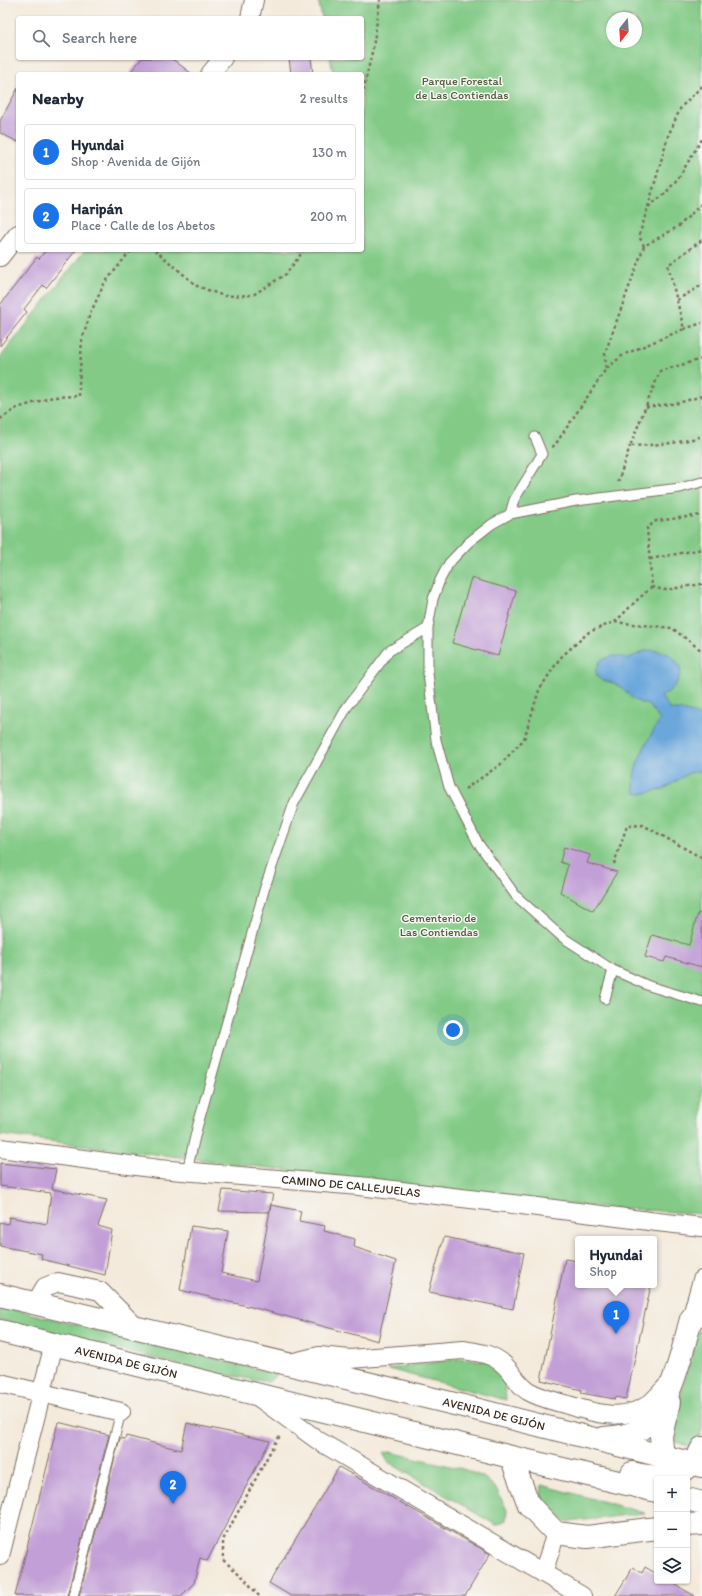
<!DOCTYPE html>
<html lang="en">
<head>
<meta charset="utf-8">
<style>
  :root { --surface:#fff; --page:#f2f2f3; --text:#1f2937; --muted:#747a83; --line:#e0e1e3; --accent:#1a73e8 }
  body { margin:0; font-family:Itim,sans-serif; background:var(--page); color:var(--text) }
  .controls { position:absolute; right:12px; bottom:12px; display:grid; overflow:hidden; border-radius:4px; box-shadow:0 1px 3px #0004 }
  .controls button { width:36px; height:36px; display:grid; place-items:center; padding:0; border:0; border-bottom:1px solid var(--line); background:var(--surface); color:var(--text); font:20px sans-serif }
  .compass { position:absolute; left:606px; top:12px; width:36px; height:36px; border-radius:50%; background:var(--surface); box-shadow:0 1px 3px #0004; rotate:197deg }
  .you { position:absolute; left:453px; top:1030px; width:14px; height:14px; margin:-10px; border:3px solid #fff; border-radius:50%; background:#1a73e8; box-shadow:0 0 0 6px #1a73e833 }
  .badge { display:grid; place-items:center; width:26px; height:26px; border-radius:50%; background:var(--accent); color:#fff; font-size:13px; font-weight:700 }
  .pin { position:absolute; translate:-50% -33px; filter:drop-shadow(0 1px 2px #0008) }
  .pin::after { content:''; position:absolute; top:21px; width:14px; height:12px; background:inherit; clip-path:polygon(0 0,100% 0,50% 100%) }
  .popup { position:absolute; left:575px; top:1236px; width:82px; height:52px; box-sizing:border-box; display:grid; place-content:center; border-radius:4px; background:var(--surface); filter:drop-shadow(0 1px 3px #0005); font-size:13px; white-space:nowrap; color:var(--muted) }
  .popup b { font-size:15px; color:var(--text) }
  .popup::after { content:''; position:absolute; left:50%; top:100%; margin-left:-8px; border:8px solid transparent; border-top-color:var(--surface) }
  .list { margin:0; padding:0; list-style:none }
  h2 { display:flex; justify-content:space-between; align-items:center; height:52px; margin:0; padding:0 16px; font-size:17px }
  h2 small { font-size:13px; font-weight:400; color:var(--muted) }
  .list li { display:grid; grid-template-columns:26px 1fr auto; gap:12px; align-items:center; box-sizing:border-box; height:56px; margin:0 8px 8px; padding:0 8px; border:1px solid var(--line); border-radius:4px }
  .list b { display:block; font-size:15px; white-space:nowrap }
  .list p { margin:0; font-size:13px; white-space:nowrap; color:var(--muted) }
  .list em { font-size:13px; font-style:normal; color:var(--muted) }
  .icon { flex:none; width:22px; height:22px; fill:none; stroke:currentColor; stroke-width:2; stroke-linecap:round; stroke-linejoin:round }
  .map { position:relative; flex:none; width:702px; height:1596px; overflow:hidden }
  .search { position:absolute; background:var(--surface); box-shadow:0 1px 3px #0004; left:16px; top:16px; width:348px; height:44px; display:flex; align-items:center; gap:10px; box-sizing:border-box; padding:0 14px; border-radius:4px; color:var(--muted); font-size:15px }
  .panel { position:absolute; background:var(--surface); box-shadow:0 1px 3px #0004; left:16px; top:72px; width:348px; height:180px; border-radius:4px }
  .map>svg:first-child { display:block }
</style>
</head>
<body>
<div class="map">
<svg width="702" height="1596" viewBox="0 0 702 1596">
  <rect width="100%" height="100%" fill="#f6f6f2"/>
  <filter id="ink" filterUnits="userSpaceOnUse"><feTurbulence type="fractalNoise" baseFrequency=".025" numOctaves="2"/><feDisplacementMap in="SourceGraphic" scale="8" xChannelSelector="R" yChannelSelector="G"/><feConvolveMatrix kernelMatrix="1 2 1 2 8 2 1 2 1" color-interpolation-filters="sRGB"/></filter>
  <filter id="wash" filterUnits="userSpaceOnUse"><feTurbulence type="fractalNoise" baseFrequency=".012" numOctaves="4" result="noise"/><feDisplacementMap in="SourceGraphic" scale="16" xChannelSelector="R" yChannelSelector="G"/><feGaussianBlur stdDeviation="0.9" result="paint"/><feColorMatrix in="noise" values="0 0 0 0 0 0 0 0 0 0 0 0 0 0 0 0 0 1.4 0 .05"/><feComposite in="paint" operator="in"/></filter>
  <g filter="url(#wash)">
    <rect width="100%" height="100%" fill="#f4eadb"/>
    <path fill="#82ca86" stroke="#5e7a52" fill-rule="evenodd" d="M318 0H702V1214L504 1200 277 1169 0 1135V358L85 250H362V74H332L333 72 330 58H362V18H322ZM612 18H636V42H612Z
      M0 1306 277 1374 269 1382 212 1373 0 1320Z
      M702 1330V1429L696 1449 668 1439 698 1332Z
      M464 1358 489 1362 500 1373 505 1385 506 1400 388 1369Z
      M390 1452 463 1469 483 1477 495 1487 507 1510 506 1520 496 1525 388 1462 383 1453Z
      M542 1485 645 1513 569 1522C552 1516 538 1505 542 1485Z"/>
    <path fill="#6ca7dc" stroke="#54687d" d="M647 650C665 651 673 653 681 669 678 686 673 688 661 697L671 710C684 710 692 711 702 719V771L689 773 664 789 642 794 635 793C629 768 648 740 660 720L649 705C629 701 632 694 617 685 610 681 603 682 597 677L596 670 600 661C610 656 616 654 627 659Z"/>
    <g id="blocks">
      <path fill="#c29fd7" d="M142 58H171L192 74H129Z
        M289 58H311L313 74H291Z
        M18 88V142L0 133V121Z
        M46 250H76L46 288 43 285 24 309 27 312 0 346V305L37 257 39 259Z
        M471 578 516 591 498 656 452 643Z
        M564 847 590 855 587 863 617 872 593 911 560 892 568 865 560 862Z
        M698 913 702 914V967L666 957 664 962 645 957 652 935 689 945Z
        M0 1163 56 1169 52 1189 107 1200 98 1226 112 1230 105 1275 41 1259 42 1254 0 1246V1222L8 1224 9 1217 47 1224 51 1193 0 1186Z
        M223 1190 273 1194 269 1212 219 1211Z
        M271 1205 301 1211 299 1221 325 1226 324 1231 355 1239 354 1247 396 1261 378 1341 251 1307 180 1290 191 1226 228 1231 221 1273 257 1281Z
        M444 1237 524 1253 513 1309 429 1292Z
        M565 1259 578 1261V1285H651L626 1399 615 1397V1399L581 1393 582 1390 541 1380Z
        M58 1422 109 1435 67 1596H15Z
        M187 1423 270 1441 207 1561 200 1558 194 1583 181 1596H79L120 1438 125 1439 126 1436 181 1450Z
        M339 1467 490 1554 465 1596H291L269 1583Z
        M633 1567 642 1573 645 1567 657 1574V1581H669L695 1596H615Z"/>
    </g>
  </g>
  <g filter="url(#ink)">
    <use href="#blocks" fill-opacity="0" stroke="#7c6d60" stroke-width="1"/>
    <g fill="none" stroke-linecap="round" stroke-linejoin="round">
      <defs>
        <path id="lane" d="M702 482 680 488 576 501 510 514 492 524 469 542 449 563 440 580 433 599 428 628V673L436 740 449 787 478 843 516 896 562 937 613 970 649 986 702 1002
          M510 514 514 500 542 454 535 437
          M605 999 613 970
          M187 1171 197 1128 265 887 294 803 347 707 389 651 428 628
          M73 1596 121 1412"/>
        <g id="street">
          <path d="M250 18 254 0"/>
          <path d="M210 74 223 58"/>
          <path d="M0 257 18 234"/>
          <path id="s1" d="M0 1148 159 1169 359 1186 538 1207 657 1222 702 1227"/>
          <path d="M35 1304 45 1287 58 1282 100 1291 136 1327"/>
          <path d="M691 1319 702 1280"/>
          <path d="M286 1364 319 1356 350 1359 463 1350C482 1353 496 1354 509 1370 515 1378 520 1386 528 1391 540 1398 554 1401 568 1405 594 1413 623 1422 648 1405 655 1400 661 1392 667 1386"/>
          <path d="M0 1383 121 1412"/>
          <path d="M258 1397 319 1441 582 1596"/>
          <path d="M0 1556 54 1344"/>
          <path d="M543 1573 556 1533"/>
        </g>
        <g id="highway">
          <path id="s2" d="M0 1295 463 1406 702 1466"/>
          <path id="s3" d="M0 1331 511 1457 657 1491"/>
          <path d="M604 1438C616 1437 628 1436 639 1430 670 1413 682 1351 691 1319L702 1313"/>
          <path d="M511 1457 529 1505 556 1533 587 1537 657 1528"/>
          <path d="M668 1470 662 1448 661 1436 669 1402"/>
          <path d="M632 1473C661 1480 689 1479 702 1448"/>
          <path d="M687 1499 702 1503"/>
          <path d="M687 1525 702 1524"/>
        </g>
      </defs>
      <use href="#lane" stroke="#7c6d60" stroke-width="11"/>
      <use href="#street" stroke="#7c6d60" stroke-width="20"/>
      <use href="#highway" stroke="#7c6d60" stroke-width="24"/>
      <path stroke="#7c6d60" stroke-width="2.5" stroke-dasharray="3 3" stroke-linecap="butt" d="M362 96 373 48 380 0
        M648 207 668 136 681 107 702 86
        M644 246 639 236 648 207 665 194 679 177 702 139
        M155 250 197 286 224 296 253 295 286 274 304 250
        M677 300 702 285
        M684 329 702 323
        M702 359 660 371 630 446C653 445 679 444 702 436
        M606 368 605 353 644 246 679 226 702 203
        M646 407 678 403 702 396
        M0 419 17 408 53 397 79 396V384L82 340 90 314 104 284 131 250
        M552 447 555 445 606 369 623 355 684 329 668 265 702 240
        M618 482 630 446
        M650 559 702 549
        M652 587 664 590 702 584
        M615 622 636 601 652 587 647 528 656 521 702 515
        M465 789 500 765 524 739 539 690 560 658 589 632 614 622 672 628 702 651
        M614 864 627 826 643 825 702 858
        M259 1596 243 1577 223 1560V1540L277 1439 281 1436"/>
      <use href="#lane" stroke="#fff" stroke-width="9"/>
      <use href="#street" stroke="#fff" stroke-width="18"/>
      <use href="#highway" stroke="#fff" stroke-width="22"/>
    </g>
  </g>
  <g text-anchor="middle" stroke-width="3" stroke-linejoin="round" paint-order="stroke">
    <g font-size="12" fill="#505a3d" stroke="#f6f6f2">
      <text x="462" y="85">Parque Forestal<tspan x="462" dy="14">de Las Contiendas</tspan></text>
      <text x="439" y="922">Cementerio de<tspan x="439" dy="14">Las Contiendas</tspan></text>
    </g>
    <g font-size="12" fill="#3b2a1e" stroke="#f6f6f2">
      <text dy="4" stroke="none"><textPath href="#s1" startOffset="353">CAMINO DE CALLEJUELAS</textPath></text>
      <text dy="4" stroke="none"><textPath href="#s3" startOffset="130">AVENIDA DE GIJÓN</textPath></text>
      <text dy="4" stroke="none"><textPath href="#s2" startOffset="508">AVENIDA DE GIJÓN</textPath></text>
    </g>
  </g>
</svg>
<div class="controls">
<button>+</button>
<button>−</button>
<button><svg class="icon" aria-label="layers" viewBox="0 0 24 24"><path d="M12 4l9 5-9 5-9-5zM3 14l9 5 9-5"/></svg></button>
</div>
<svg class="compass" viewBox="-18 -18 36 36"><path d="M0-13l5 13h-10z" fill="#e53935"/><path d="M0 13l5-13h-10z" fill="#747a83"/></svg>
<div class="you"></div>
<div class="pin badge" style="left:616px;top:1334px">1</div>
<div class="popup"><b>Hyundai</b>Shop</div>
<div class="pin badge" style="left:173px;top:1504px">2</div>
<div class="search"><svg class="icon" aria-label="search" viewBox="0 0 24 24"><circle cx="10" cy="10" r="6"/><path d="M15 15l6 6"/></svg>Search here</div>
<section class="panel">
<h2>Nearby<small>2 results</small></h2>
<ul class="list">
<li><span class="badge">1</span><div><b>Hyundai</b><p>Shop · Avenida de Gijón</p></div><em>130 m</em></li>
<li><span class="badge">2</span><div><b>Haripán</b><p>Place · Calle de los Abetos</p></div><em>200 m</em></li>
</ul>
</section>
</div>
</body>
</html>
